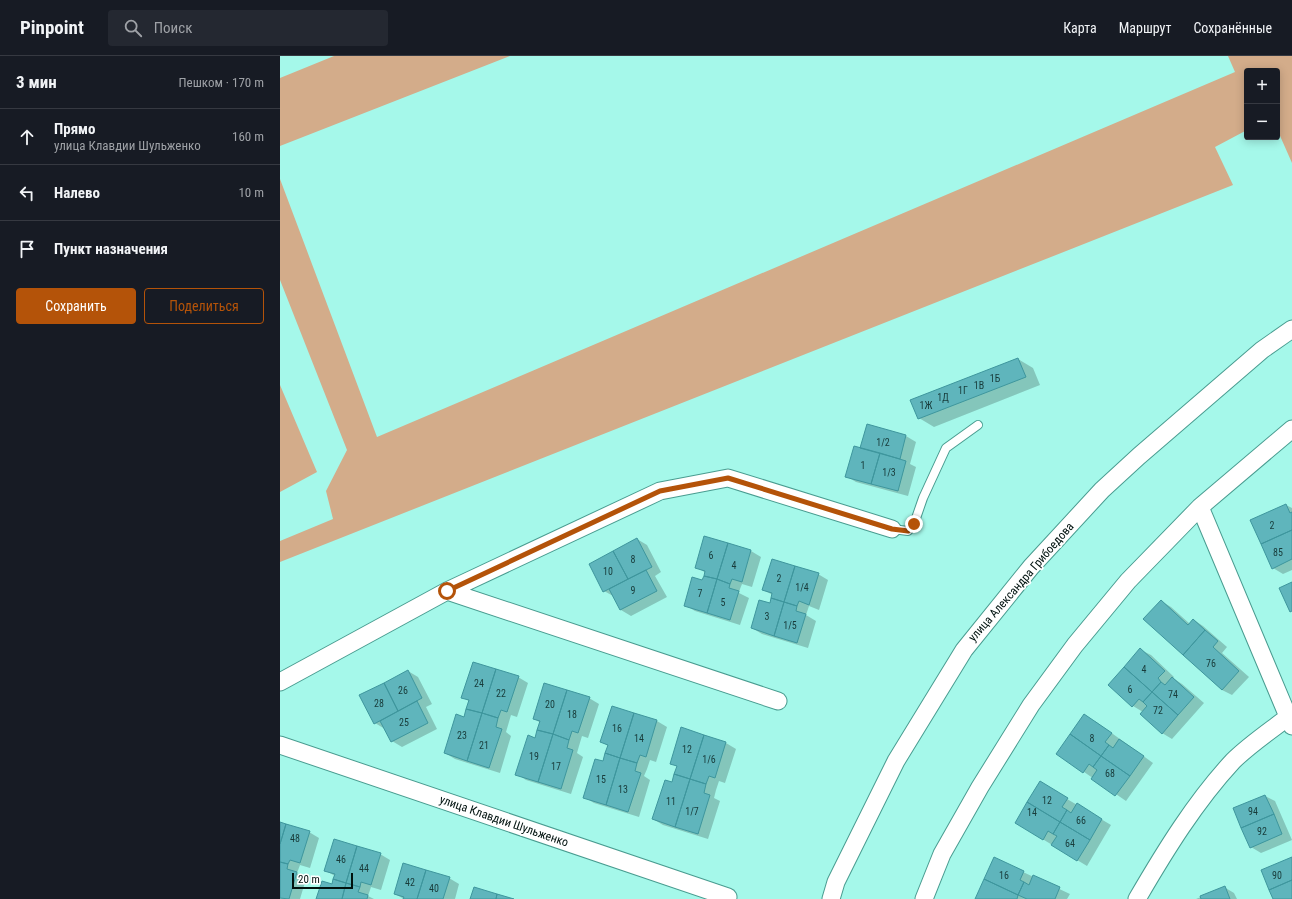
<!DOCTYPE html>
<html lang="ru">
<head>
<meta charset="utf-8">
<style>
  :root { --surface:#171b24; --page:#242831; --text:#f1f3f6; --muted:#9ea1a6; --line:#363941; --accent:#b45309 }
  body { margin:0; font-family:"Roboto Condensed",sans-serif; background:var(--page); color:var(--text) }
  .controls { position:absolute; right:12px; top:12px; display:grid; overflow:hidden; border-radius:4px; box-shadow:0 2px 10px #0003 }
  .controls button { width:36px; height:36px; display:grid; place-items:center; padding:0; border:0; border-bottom:1px solid var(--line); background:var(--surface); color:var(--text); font:20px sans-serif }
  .scale { position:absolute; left:12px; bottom:10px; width:61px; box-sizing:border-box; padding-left:4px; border:2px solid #00120f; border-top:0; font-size:11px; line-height:14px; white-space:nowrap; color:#00120f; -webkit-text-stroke:3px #fff; paint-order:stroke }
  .stop { position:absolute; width:12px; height:12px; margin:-9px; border:3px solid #b45309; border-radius:50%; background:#fff }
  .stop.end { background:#b45309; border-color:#fff; box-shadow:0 1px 4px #0008 }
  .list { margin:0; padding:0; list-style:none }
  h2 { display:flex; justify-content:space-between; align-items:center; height:52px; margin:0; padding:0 16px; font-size:17px }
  h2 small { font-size:13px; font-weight:400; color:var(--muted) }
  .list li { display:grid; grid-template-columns:26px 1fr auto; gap:12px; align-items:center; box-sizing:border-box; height:56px; padding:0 16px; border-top:1px solid var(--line) }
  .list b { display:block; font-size:15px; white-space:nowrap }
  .list p { margin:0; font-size:13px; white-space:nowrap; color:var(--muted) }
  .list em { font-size:13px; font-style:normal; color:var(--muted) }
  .actions { display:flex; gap:8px; padding:12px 16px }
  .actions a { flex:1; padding:9px 0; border:1px solid var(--accent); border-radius:4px; text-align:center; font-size:14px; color:var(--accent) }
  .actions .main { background:var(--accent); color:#fff }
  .icon { flex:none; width:22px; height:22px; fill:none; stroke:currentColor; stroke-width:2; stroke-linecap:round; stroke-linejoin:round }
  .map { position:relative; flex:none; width:1012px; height:843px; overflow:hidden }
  header { display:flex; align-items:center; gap:24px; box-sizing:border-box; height:56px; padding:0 20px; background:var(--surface); border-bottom:1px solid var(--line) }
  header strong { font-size:19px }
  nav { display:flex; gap:22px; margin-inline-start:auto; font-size:14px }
  .search { width:280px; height:36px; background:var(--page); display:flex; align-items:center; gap:10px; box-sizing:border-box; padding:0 14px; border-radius:4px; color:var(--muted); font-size:15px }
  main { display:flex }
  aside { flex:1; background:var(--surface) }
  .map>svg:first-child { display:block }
</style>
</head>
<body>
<header>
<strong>Pinpoint</strong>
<div class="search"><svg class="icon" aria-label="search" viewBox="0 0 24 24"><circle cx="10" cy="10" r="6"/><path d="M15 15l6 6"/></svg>Поиск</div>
<nav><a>Карта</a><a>Маршрут</a><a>Сохранённые</a></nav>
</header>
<main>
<aside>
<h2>3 мин<small>Пешком · 170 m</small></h2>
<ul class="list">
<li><svg class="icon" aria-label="ahead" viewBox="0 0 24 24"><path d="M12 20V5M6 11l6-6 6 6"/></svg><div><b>Прямо</b><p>улица Клавдии Шульженко</p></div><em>160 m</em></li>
<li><svg class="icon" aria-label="left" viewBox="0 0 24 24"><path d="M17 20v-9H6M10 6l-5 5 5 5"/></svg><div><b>Налево</b></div><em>10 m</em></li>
<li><svg class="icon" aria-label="arrive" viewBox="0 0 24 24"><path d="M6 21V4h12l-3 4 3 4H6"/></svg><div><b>Пункт назначения</b></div></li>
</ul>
<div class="actions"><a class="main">Сохранить</a><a>Поделиться</a></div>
</aside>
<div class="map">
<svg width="1012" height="843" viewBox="0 0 1012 843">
  <rect width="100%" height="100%" fill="#a5f8ea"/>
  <path fill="#d3ac8a" d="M54 0H230L0 90V22Z
    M948 0H1012V107L997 73V15H967V74L935 91 953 129 0 506V485L53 463 46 435 67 394 0 224V123L97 381 955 16Z
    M0 329 37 416 0 436Z"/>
  <path fill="#0003" d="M738 303 753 312 760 329 654 371 639 362Z
    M587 369 626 380 636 386 630 408 636 411 628 440 576 426 566 420 581 393Z
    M1006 449 1012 452V514L1003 518 993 512Z
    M425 481 471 495 481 501 472 531 462 528 460 533 459 537 469 542 460 569 415 555 405 549 423 526 426 517 416 511Z
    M357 483 367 489 381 516 375 520 387 541 351 560 341 554 335 541 324 535Z
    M538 518 548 524 539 554 529 550 526 559 536 565 528 592 482 578 472 572 490 548 493 539 483 534Z
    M881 545 891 551 910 568 914 564 923 570 947 591 942 597 969 621 952 639 942 634 865 563Z
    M861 594 871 599 894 621 893 622 902 628 924 647 892 683 882 677 863 656 853 650 829 629Z
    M128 615 138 621 152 648 146 651 157 673 122 691 112 685 105 673 95 667Z
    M238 621 248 627 237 661 231 659 226 676 231 680 220 717 175 703 165 697 184 662 189 645 183 642Z
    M309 642 319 648 308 682 302 680 299 690 297 697 303 701 291 738 246 724 237 718 256 683 261 667 254 663Z
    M332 651 377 665 387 671 376 706 370 704 367 713 364 720 370 724 359 761 314 747 304 741 323 706 328 690 322 686Z
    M815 665 873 707 846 745 778 698Z
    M402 673 446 687 456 693 445 727 439 725 436 734 434 742 440 745 428 783 383 769 373 763 392 728 398 711 391 707Z
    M760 727 831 769 807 810 736 767Z
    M985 740 995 745 1012 784 981 797 971 791Z
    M0 767 29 776 39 782 30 812 20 809 17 817 26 823 20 843H0Z
    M100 798 110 804 101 834 91 831 88 840 94 843H37L52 829 55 820 46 815Z
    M743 816 790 838 787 843H696Z
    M169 822 179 828 175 843H124L115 838Z
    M944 831 954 837 957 843H916Z"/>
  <path fill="#5fb5bc" stroke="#3e969d" d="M738 302 746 321 638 363 630 344Z
    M587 368 626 379 620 403 580 392Z
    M574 390 600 397 591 428 565 421Z
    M600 397 626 405 618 435 591 428Z
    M1006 448 1010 457 1012 456V474L981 488 970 464Z
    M1012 474V503L992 513 981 488Z
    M424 480 448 487 437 523 424 520 425 515 415 512Z
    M357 482 372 511 348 523 333 495Z
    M448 487 471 494 462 526 452 523 450 528 437 523Z
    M333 495 348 523 323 536 309 508Z
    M492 503 515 510 504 546 491 542 492 537 482 534Z
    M515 510 539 517 529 549 519 545 517 550 504 546Z
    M366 514 377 535 340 554 329 533Z
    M424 520 437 523 427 557 404 550 412 521 422 524Z
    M437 523 450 528 449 532 459 535 450 564 427 557Z
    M1012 526V555L1010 556 999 532Z
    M491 542 504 546 494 580 471 572 479 544 490 547Z
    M881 544 908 569 913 563 925 574 903 599 863 563Z
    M504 546 517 550 516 555 526 558 517 587 494 580Z
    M925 574 938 585 933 591 959 615 942 634 903 599Z
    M860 592 885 615 878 622 881 626 872 636 844 611Z
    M193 606 216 613 202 657 186 653 189 644 181 642Z
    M844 611 872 636 863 646 859 643 852 651 828 629Z
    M216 613 239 620 227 656 221 654 218 662 202 657Z
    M128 614 142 642 118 655 104 627Z
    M892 621 914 641 898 659 872 636 881 626 885 629Z
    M104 627 118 655 94 668 79 639Z
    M264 627 287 634 273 678 257 674 260 665 253 663Z
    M287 634 310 641 298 677 292 675 289 684 273 678Z
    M872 636 898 659 882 678 860 658 867 650 863 646Z
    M137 645 148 667 111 686 100 665Z
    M332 650 354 657 340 702 325 697 328 689 320 686Z
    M186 653 202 657 187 705 164 697 176 658 184 661Z
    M202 657 218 662 216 671 222 673 209 712 187 705Z
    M354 657 377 664 366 701 360 699 357 707 340 702Z
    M804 658 832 677 825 686 829 689 821 700 790 678Z
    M401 671 424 679 410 723 394 718 397 710 390 708Z
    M257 674 273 678 258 726 235 719 248 679 255 682Z
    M273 678 289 684 287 692 293 694 281 733 258 726Z
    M790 678 821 700 813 711 809 708 803 717 776 698Z
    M424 679 446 686 435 722 429 720 426 728 410 723Z
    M839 683 864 700 850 720 821 700 829 689 833 692Z
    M325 697 340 702 326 749 303 742 315 703 323 705Z
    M821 700 850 720 835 740 811 723 817 714 813 711Z
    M340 702 357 707 355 715 361 717 348 756 326 749Z
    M394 718 410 723 395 771 372 763 385 724 392 726Z
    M410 723 426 728 424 737 430 739 418 778 395 771Z
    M760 725 788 742 782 751 787 754 780 766 747 746Z
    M985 739 994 758 961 772 953 752Z
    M747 746 780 766 773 778 768 775 763 784 735 767Z
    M797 747 822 763 810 784 780 766 787 754 791 757Z
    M994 758 1002 778 970 792 961 772Z
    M0 766 6 768 0 788Z
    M780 766 810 784 797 805 771 789 777 780 773 778Z
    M6 768 30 775 20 807 10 804 8 808 0 806V788Z
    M54 783 77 790 66 827 53 823 55 818 44 815Z
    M77 790 101 797 91 829 81 826 80 831 66 827Z
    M714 801 744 815 740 824 744 826 738 839 704 823Z
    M1012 801V824L989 834 981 814Z
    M0 806 8 808 7 813 17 816 9 843 0 842Z
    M123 807 146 814 137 843H123L124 841 114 838Z
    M146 814 170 821 163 843H137Z
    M753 819 780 831 775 843H747L738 839 744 826 749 829Z
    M53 823 66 827 62 843H36L42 825 52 828Z
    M704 823 738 839 737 843H695Z
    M1012 824V843H993L989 834Z
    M66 827 80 831 78 836 88 839 87 843H62Z
    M945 830 950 843H921L920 840Z
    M194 831 217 838 216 843H190Z
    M217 838 234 843H216Z"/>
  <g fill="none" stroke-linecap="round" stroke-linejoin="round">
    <defs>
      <path id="lane" d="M612 473 628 475 634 468 643 442 666 392 698 369"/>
      <path id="street" d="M920 451 1012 670
        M167 535 498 645
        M0 626 167 535 380 435 448 422 612 473
        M0 689 448 841
        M551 843 556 826 616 705 684 594 751 511 822 434 859 400 982 294 1012 273
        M644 843 662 798 700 731 751 649 795 589 848 525 920 451 1012 373
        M857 843C885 795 915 746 953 705 969 689 990 675 1008 661"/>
    </defs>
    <use href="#lane" stroke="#499c90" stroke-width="10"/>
    <use href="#street" stroke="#499c90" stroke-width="19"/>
    <use href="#lane" stroke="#fff" stroke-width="8"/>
    <use href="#street" stroke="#fff" stroke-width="17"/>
  </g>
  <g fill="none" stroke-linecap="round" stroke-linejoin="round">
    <path stroke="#b45309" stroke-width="5" d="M167 535 380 435 448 422 612 473 628 475 634 468"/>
  </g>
  <g text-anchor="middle" stroke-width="3.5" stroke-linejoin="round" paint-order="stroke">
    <g font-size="10" fill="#183b3a">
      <text x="715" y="326">1Б</text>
      <text x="699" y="333">1В</text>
      <text x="683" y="338">1Г</text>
      <text x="663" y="345">1Д</text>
      <text x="646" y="353">1Ж</text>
      <text x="603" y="390">1/2</text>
      <text x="583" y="413">1</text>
      <text x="609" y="420">1/3</text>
      <text x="992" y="473">2</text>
      <text x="998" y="500">85</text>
      <text x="431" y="503">6</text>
      <text x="353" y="507">8</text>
      <text x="454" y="513">4</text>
      <text x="328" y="519">10</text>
      <text x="499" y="526">2</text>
      <text x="522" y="535">1/4</text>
      <text x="353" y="538">9</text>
      <text x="420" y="541">7</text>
      <text x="443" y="550">5</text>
      <text x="487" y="564">3</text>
      <text x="510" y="573">1/5</text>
      <text x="931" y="611">76</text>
      <text x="864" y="617">4</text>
      <text x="199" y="631">24</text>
      <text x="850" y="637">6</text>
      <text x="123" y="638">26</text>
      <text x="221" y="641">22</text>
      <text x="893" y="642">74</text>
      <text x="99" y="651">28</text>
      <text x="270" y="652">20</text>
      <text x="878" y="658">72</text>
      <text x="292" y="662">18</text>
      <text x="124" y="670">25</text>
      <text x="337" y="676">16</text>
      <text x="182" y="683">23</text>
      <text x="359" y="686">14</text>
      <text x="812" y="686">8</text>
      <text x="204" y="693">21</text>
      <text x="407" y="697">12</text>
      <text x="254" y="704">19</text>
      <text x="429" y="707">1/6</text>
      <text x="276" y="714">17</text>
      <text x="830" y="721">68</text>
      <text x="321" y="727">15</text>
      <text x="343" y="737">13</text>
      <text x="767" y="748">12</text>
      <text x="391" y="749">11</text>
      <text x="412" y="759">1/7</text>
      <text x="973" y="759">94</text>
      <text x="752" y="760">14</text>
      <text x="801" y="768">66</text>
      <text x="982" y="779">92</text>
      <text x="15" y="786">48</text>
      <text x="790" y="791">64</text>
      <text x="61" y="807">46</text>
      <text x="84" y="816">44</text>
      <text x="724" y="823">16</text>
      <text x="997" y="823">90</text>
      <text x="130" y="830">42</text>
      <text x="154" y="836">40</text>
    </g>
    <g font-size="12" fill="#00120f" stroke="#fff">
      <text transform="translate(741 526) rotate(-49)" y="4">улица Александра Грибоедова</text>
      <text transform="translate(224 765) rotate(19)" y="4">улица Клавдии Шульженко</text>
    </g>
  </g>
</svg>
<div class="controls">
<button>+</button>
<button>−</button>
</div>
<div class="scale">20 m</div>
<div class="stop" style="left:167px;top:535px"></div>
<div class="stop end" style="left:634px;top:468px"></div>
</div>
</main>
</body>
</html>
